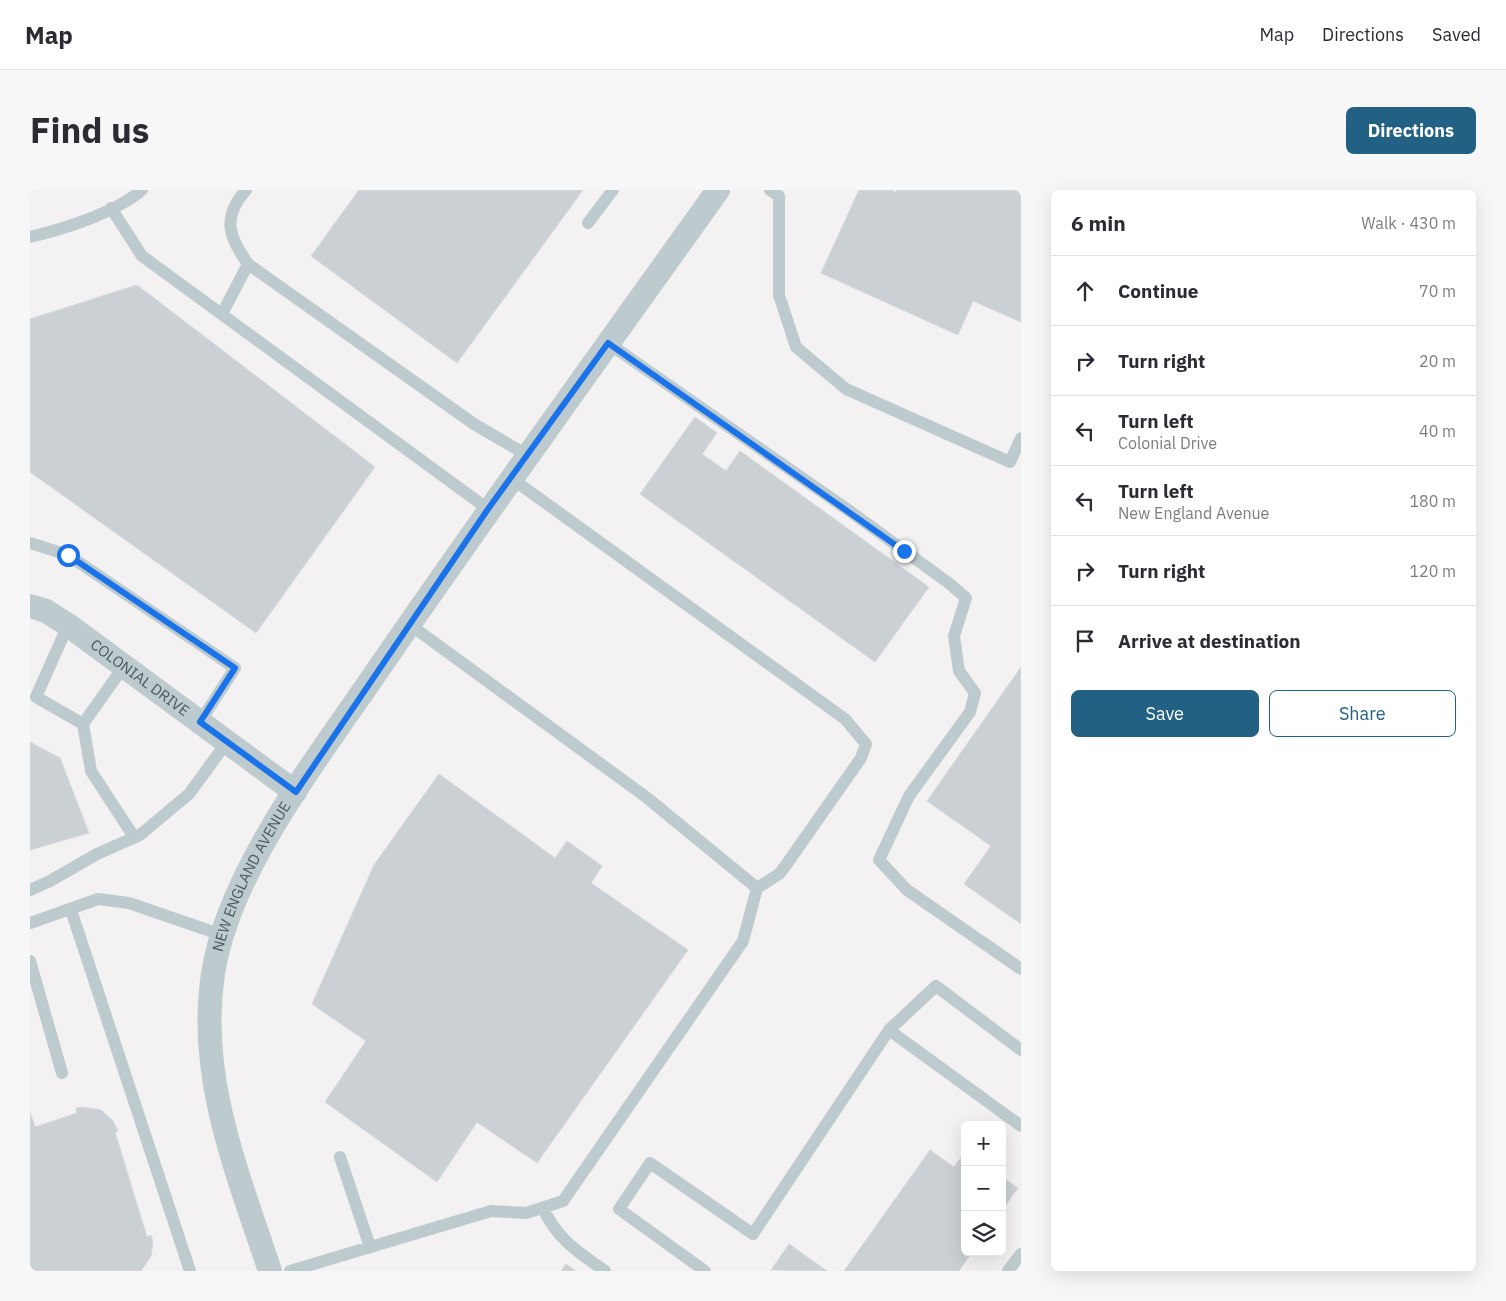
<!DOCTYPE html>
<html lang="en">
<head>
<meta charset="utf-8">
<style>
  :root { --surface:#fff; --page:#f7f7f7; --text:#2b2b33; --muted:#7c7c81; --line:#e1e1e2; --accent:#226184 }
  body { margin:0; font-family:"IBM Plex Sans",sans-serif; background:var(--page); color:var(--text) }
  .controls { position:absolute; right:15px; bottom:15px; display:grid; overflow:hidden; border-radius:8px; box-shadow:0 5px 20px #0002 }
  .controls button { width:45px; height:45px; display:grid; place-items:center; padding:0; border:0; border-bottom:1px solid var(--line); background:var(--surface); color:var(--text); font:25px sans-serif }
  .stop { position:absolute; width:15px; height:15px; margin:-11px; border:4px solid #1a73e8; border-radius:50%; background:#fff }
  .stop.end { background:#1a73e8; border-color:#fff; box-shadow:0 1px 5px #0008 }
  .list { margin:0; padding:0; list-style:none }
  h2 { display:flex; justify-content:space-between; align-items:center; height:65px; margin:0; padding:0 20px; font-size:21px }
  h2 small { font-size:16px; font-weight:400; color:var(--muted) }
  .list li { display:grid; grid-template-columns:32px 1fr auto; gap:15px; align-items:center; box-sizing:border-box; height:70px; padding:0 20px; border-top:1px solid var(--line) }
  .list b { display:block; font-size:19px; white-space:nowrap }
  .list p { margin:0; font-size:16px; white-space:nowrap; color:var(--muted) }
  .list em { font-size:16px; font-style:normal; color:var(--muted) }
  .actions { display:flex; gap:10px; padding:15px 20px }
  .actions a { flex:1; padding:11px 0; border:1px solid var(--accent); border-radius:8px; text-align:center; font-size:18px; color:var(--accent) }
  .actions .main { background:var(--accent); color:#fff }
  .icon { flex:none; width:28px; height:28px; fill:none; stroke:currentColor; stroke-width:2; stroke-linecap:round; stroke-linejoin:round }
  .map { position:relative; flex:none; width:991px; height:1081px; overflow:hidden; border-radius:8px }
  header { display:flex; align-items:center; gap:30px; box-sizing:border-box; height:70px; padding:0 25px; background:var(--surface); border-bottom:1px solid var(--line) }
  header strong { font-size:24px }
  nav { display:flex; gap:28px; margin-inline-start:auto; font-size:18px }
  .intro { display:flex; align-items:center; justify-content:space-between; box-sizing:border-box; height:120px; padding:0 30px }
  h1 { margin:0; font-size:35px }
  .button { padding:12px 22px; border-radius:8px; background:var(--accent); color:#fff; font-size:18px; font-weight:700 }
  main { display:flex; gap:30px; padding:0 30px }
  aside { flex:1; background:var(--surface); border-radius:8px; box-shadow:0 5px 20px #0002 }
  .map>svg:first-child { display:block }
</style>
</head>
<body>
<header>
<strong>Map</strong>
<nav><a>Map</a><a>Directions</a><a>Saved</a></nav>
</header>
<div class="intro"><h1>Find us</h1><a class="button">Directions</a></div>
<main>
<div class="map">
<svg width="991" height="1081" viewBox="0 0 991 1081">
  <rect width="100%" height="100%" fill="#f3f1f2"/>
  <path fill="#cbd0d4" stroke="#d5d9dc" d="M329 0H553L427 173 281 66Z
    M829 0H861L866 2 867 0H991V132L943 111 928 145 791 83Z
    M107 95 345 277 226 443 0 282V129Z
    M665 227 687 243 672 264 696 281 710 261 899 397 845 472 610 304Z
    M991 477V734L934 694 961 656 897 611Z
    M0 552 30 568 59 643 0 660Z
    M409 584 525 668 537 651 572 676 561 693 658 760 507 973 447 932 407 992 295 912 336 851 282 814 344 675Z
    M52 917 71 920 83 931 88 941 85 942 117 1047 121 1045 123 1052 121 1066 111 1081H0V922L5 937 47 923 46 918Z
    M900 960 924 977 935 962V1062H942L929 1081H814Z
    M972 987 988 998 972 1020Z
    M759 1054 797 1081 741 1080Z
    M536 1074 546 1081H531Z"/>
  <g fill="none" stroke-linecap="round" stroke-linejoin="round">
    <path stroke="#bdcace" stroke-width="12" d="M216 0C192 27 198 46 218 74L444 234 497 265
      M740 0 749 6V105L766 157 816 199 980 272 991 248
      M81 18 112 66 458 319
      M558 33 583 0
      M0 47C34 39 85 23 112 0
      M192 124 218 74
      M578 153 821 322 920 394 936 408 924 446 929 481 945 503 940 522 879 606 849 670 877 700 991 779
      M0 353 38 365 205 478 170 532
      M379 434 616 607 727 698 749 684 756 675 831 568 836 554 815 529 481 288
      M38 435 6 507 53 534 94 476
      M53 534 61 581 104 647
      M0 700 20 691 67 664 110 645 159 604 197 552
      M41 720 160 1081
      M0 733 68 709 99 713 192 745
      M0 771 32 883
      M859 840 906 796 991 860
      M310 967 340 1057
      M513 1018C526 1048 548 1062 575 1081
      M260 1081 461 1021 496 1023 533 1011 713 751 727 698
      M675 1081 589 1019 620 973 723 1044 859 840 991 936
      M978 1081 991 1064"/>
    <g stroke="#bdcace" stroke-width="24">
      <path id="s1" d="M0 416 16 421 38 435 265 602"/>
      <path id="s2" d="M240 1081C208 984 167 887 183 784 198 682 288 568 345 484 457 321 573 161 688 0"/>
    </g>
  </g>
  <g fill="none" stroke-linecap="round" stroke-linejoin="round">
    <path stroke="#1a73e8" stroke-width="6" d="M38 365 205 478 170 532 266 602 458 319 578 153 874 361"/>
  </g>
  <g text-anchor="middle" stroke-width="4.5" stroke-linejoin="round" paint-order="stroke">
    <g font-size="15" fill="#495a5f" stroke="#fff">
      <text dy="5" stroke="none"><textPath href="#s1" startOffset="132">COLONIAL DRIVE</textPath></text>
      <text dy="5" stroke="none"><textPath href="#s2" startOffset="411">NEW ENGLAND AVENUE</textPath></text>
    </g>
  </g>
</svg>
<div class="controls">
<button>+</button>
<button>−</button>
<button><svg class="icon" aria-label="layers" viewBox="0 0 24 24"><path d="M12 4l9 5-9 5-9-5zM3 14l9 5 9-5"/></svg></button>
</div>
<div class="stop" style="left:38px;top:365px"></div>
<div class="stop end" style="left:874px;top:361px"></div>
</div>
<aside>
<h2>6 min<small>Walk · 430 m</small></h2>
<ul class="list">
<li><svg class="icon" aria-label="ahead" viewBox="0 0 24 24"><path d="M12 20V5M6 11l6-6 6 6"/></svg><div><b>Continue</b></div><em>70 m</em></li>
<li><svg class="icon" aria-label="right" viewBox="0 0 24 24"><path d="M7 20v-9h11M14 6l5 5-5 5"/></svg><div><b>Turn right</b></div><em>20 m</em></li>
<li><svg class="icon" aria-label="left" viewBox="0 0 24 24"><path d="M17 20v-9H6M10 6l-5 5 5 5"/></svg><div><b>Turn left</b><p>Colonial Drive</p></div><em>40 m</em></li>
<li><svg class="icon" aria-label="left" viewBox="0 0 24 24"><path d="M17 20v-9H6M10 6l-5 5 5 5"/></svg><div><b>Turn left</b><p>New England Avenue</p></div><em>180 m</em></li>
<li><svg class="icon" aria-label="right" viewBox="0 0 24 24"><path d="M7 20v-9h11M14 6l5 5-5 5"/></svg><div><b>Turn right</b></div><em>120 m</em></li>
<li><svg class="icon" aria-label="arrive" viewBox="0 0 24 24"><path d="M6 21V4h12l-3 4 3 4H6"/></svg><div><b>Arrive at destination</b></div></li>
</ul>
<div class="actions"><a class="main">Save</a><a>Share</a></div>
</aside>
</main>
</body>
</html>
